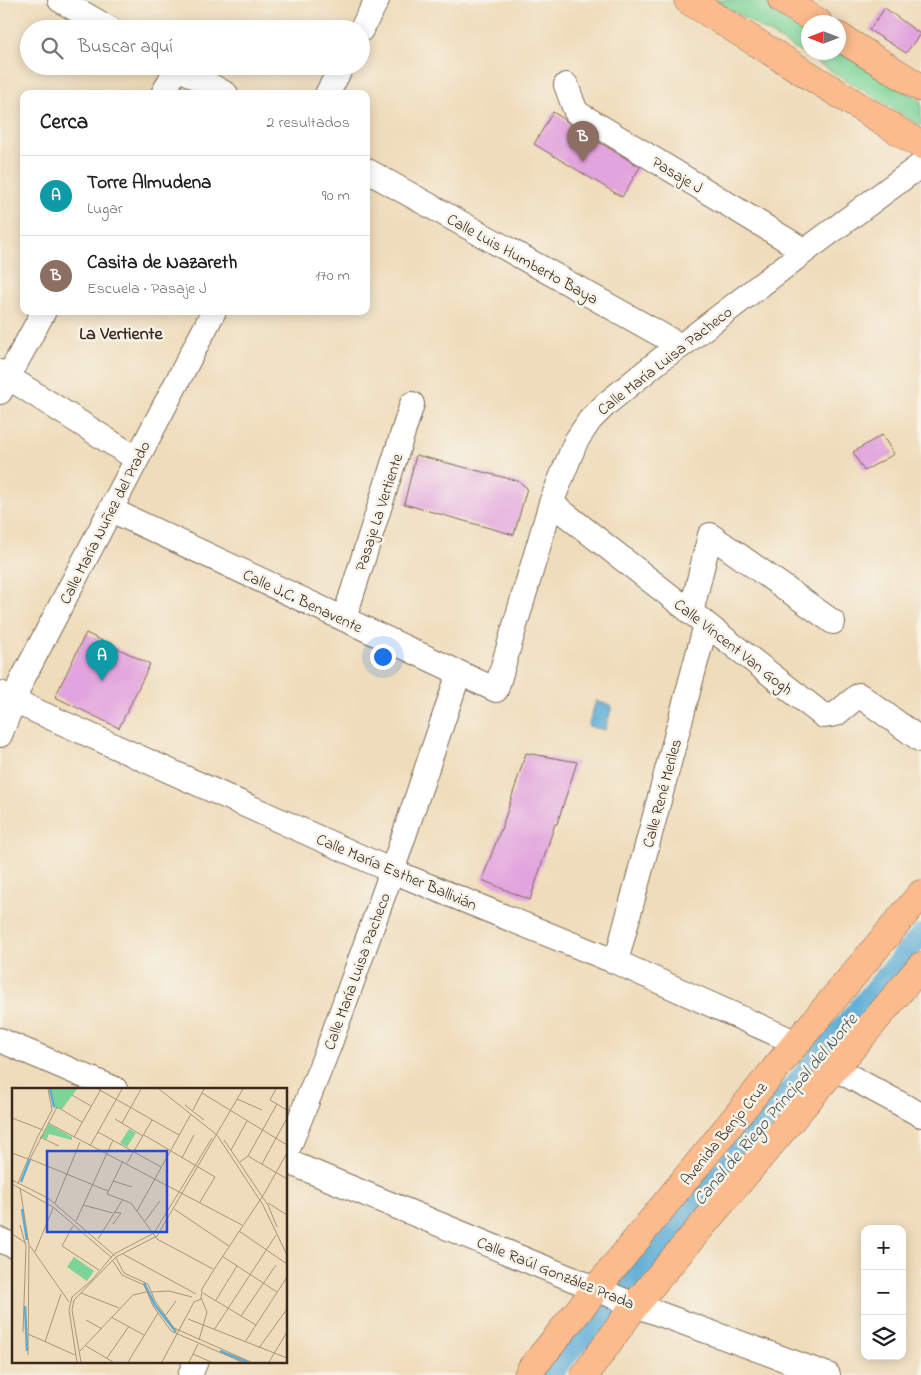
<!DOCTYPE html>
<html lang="es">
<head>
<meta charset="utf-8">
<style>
  :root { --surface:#fff; --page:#f6f6f6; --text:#202124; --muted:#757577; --line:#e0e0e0; --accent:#111827 }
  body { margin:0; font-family:"Indie Flower",sans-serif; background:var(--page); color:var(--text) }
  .controls { position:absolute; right:15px; bottom:15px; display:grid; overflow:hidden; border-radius:10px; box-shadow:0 2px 12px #0003 }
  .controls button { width:45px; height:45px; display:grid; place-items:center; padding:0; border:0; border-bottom:1px solid var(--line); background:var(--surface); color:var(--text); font:25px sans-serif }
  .compass { position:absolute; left:801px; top:15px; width:45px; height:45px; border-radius:50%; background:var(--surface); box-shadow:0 2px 12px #0003; rotate:270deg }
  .you { position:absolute; left:382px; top:656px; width:18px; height:18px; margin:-12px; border:4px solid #fff; border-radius:50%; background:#1a73e8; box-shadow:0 0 0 8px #1a73e833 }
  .badge { display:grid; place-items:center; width:32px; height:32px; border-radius:50%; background:var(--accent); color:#fff; font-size:16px; font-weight:700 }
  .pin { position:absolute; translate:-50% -41px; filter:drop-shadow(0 1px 2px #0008) }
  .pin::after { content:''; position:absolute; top:26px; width:18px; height:15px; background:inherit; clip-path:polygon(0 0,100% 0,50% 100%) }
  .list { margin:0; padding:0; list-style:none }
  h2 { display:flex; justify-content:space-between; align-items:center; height:65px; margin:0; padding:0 20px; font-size:21px }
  h2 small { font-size:16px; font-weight:400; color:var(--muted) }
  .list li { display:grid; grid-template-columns:32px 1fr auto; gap:15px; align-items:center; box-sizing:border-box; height:80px; padding:0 20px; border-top:1px solid var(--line) }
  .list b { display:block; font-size:19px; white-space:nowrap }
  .list p { margin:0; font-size:16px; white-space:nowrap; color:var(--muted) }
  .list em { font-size:16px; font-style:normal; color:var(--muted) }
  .icon { flex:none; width:28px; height:28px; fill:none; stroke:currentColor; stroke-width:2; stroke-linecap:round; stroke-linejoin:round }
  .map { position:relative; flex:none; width:921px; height:1375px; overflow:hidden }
  .search { position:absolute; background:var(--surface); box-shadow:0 2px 12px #0003; left:20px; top:20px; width:350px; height:55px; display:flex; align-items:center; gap:12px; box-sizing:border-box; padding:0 18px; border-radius:28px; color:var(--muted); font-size:19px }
  .panel { position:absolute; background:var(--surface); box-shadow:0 2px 12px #0003; left:20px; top:90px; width:350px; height:225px; border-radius:10px }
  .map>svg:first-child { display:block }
</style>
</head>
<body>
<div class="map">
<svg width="921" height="1375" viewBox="0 0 921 1375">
  <rect width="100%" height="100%" fill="#f7f3e8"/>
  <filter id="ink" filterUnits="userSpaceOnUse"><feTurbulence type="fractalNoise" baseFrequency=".02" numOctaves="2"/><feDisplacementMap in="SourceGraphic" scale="10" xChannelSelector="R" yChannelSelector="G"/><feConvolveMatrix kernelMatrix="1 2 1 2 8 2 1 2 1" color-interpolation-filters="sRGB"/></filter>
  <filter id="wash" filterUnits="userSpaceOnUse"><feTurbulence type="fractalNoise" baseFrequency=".0096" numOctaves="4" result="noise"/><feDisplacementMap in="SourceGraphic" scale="20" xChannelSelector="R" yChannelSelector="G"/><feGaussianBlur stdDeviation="1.12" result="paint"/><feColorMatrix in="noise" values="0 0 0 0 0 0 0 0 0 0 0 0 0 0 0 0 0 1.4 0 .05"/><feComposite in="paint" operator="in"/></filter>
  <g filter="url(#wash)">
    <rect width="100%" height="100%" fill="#efdcba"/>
    <path fill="#7dd499" stroke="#5c7f5c" d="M715 0H761L808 30V52H838L921 101V126Z"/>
    <path fill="#5bacd6" stroke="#4b6b7a" d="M596 701 612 706 605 730 588 726Z"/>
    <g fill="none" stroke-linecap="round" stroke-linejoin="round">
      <path stroke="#5bacd6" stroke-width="22" d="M629 1282 921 935
        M552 1375 559 1363 608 1310"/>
    </g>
    <g id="blocks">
      <path fill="#e2a4de" d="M885 8 920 34 906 53 869 30Z
        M553 112 564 119 569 124 640 167 622 197 534 144Z
        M882 435 894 454 864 471 853 452Z
        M416 455 518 481 527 488 514 535 404 504Z
        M86 633 150 664 119 728 55 697Z
        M526 753 577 762 557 824H555L530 900 482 880 505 818Z"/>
    </g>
  </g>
  <g filter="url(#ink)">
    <use href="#blocks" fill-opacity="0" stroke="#7a6855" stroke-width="1"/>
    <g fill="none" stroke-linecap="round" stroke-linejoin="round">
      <defs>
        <path id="minor" d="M60 0 110 29
          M361 30 377 0
          M176 66 226 94
          M566 85 576 112 805 251
          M163 94 177 67
          M327 94 342 66
          M366 170 681 346
          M0 372 137 459
          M0 392 44 311
          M551 503 824 716 836 714 859 695 921 740
          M111 510 496 690 551 503 576 441 590 420 606 404 665 356 681 346 805 251 921 165
          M691 613 710 535 833 622
          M344 619 412 404
          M0 693 14 701 392 871 616 962 797 1043
          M0 735 21 682 214 311
          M616 962 706 624
          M0 1040 115 1089
          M834 1068 921 1115
          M286 1154 329 1046 392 871 459 673
          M286 1161 635 1305 828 1375
          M0 1240 14 1246
          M190 1375 196 1361"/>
        <path id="major" d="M688 0 921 145
          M782 0 818 22
          M838 36 921 88
          M528 1375 531 1369 788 1053 921 894
          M585 1375 635 1305 921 966"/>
      </defs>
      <use href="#minor" stroke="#7a6855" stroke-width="26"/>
      <use href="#major" stroke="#7a6855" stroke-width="29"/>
      <use href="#minor" stroke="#fff" stroke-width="24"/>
      <use href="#major" stroke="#fbbb8d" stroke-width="28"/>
    </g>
  </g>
  <g text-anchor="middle" stroke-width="5" stroke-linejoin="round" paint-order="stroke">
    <g font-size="16" fill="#3b2a1e" stroke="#f7f3e8">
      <text transform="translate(678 174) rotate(31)" y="6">Pasaje J</text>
      <text transform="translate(523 258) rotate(29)" y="6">Calle Luis Humberto Baya</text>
      <text transform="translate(664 360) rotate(-38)" y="6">Calle María Luisa Pacheco</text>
      <text transform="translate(378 512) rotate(-72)" y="6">Pasaje La Vertiente</text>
      <text transform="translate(104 522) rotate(-63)" y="6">Calle María Nuñez del Prado</text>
      <text transform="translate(303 600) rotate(25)" y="6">Calle J.C. Benavente</text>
      <text transform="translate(734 646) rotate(38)" y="6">Calle Vincent Van Gogh</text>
      <text transform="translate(661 793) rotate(-75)" y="6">Calle René Meriles</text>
      <text transform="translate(397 871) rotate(23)" y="6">Calle María Esther Ballivián</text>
      <text transform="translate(356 971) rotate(-70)" y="6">Calle María Luisa Pacheco</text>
      <text transform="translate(723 1133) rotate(-51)" y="6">Avenida Benjo Cruz</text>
      <text transform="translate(556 1272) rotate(22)" y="6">Calle Raúl González Prada</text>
    </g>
    <g font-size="18" font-weight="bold" fill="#3b2a1e" stroke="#f7f3e8">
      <text x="121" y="339">La Vertiente</text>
    </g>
    <g font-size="18" font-style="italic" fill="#46585e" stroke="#f7f3e8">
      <text transform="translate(775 1109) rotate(-50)" y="6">Canal de Riego Principal del Norte</text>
    </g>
  </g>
  <g transform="translate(12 1088)">
    <rect width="275" height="275" fill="#efdcba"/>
    <path d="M37 1H65L50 21 42 20ZM37 36 60 49V52L37 46 35 51 29 49ZM117 41 124 45 115 59 108 55ZM62 169 82 183 75 193 55 179Z" fill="#7dd499"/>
    <path fill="none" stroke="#5bacd6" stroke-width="2.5" d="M38 1 42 19M9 94 18 71M10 121 15 152M132 195 143 217 164 244M13 218 15 263M208 263 235 274"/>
    <path fill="none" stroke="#a7957c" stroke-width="1" d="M86 1 167 47M147 1 205 47 251 117 275 167M264 1 258 12 275 22M190 5 275 57M60 7 79 18M225 11 250 22M173 17 192 32M181 22 192 1M0 30 31 42M103 31 131 48M70 34 45 19 18 71 96 103M36 35 230 137M110 35 129 1M86 44 149 79M132 47 203 89 188 114M28 49 47 58M62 49 89 1M212 52 256 117 265 139M78 58 110 1M219 62 235 33M0 65 16 71M236 68 275 91M170 70 182 47M111 73 95 106 119 115 145 151 201 181M228 74 236 68 265 16M115 75 140 32M250 76 275 30M0 92 36 110 103 168M101 93 120 99M6 95 25 50 40 22 36 1M0 96 41 119 100 170M8 100 17 157 16 267M43 115 68 54M256 115 275 127M71 117 101 125M162 121 217 158M125 123 179 26M64 133 101 52M133 133 148 113M101 136 109 125 102 124M8 137 14 158 11 244M61 138 50 158 87 182M227 143 275 176M0 146 14 155M86 151 111 111M18 158 57 214M23 164 41 120M111 166 184 206M210 168 265 204M104 170 112 185 136 196 143 213 162 240 239 274M101 173 110 187 132 197 141 218 159 243 230 274M140 204 157 203 180 209M69 205 107 220M191 205 244 237M204 212 225 178M153 228 164 213M229 228 264 177M99 229 132 247M176 231 275 270M74 232 90 241M202 242 264 147M16 246 63 267M187 252 195 224 189 210M33 254 49 206M233 254 275 189M74 258 101 274M247 260 275 221M68 263 121 207 134 204M181 266 199 274M95 270 117 238M65 274 57 222 60 209 79 193 102 166 142 145 200 50M69 274 60 222 62 212 104 169 145 148 231 1M116 274 146 225M150 274 182 214 189 211 190 201 201 183 252 106 275 65M177 274 186 256M257 274 275 244"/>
    <path fill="#1d4ed8" fill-opacity="0.15" stroke="#1d4ed8" stroke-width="2.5" d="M35 63H155V144H35Z"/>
    <rect width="275" height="275" fill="none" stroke="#3b2a1e" stroke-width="2.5"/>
  </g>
</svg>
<div class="controls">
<button>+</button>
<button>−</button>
<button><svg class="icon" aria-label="layers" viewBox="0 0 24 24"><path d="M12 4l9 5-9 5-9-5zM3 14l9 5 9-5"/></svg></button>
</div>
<svg class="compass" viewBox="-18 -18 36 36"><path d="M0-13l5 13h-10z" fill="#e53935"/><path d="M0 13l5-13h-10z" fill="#757577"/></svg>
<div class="you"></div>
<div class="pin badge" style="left:102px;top:681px;background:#0f9aa8">A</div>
<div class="pin badge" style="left:583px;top:162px;background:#8d6e63">B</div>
<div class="search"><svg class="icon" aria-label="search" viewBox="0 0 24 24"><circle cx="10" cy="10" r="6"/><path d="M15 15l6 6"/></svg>Buscar aquí</div>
<section class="panel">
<h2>Cerca<small>2 resultados</small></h2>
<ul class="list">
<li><span class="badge" style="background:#0f9aa8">A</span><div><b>Torre Almudena</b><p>Lugar</p></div><em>90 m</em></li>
<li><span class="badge" style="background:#8d6e63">B</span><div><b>Casita de Nazareth</b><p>Escuela · Pasaje J</p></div><em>170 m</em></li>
</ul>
</section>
</div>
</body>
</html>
